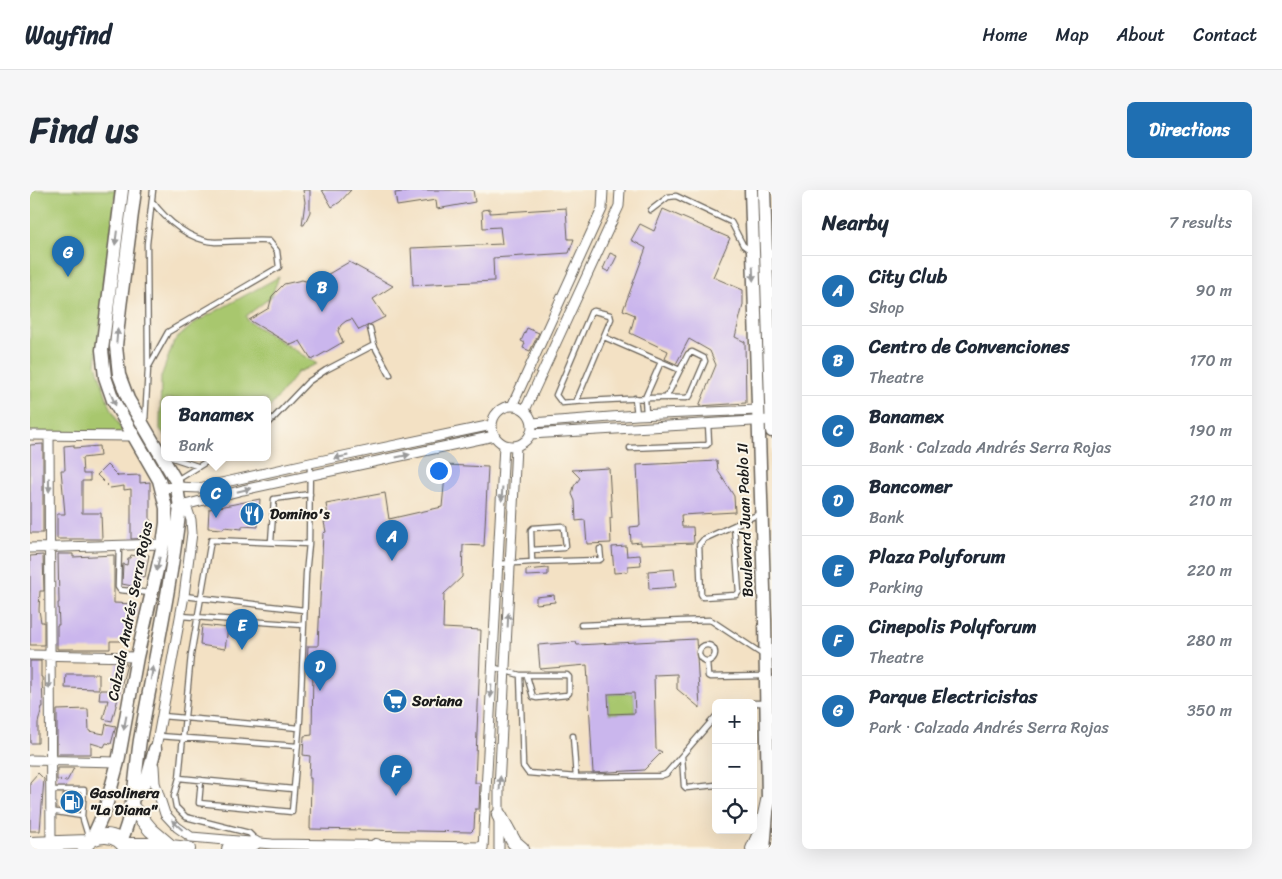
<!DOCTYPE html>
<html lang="en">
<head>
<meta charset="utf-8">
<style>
  :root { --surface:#fff; --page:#f6f6f7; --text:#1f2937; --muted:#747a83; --line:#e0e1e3; --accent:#1f6fb2 }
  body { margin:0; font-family:Sriracha,sans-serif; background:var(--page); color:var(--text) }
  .controls { position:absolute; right:15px; bottom:15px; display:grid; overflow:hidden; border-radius:8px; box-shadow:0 5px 20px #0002 }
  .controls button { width:45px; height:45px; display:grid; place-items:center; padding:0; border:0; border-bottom:1px solid var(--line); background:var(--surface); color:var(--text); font:25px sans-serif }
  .you { position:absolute; left:408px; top:280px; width:18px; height:18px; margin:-12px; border:4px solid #fff; border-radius:50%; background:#1a73e8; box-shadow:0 0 0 8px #1a73e833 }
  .badge { display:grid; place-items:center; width:32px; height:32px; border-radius:50%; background:var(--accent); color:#fff; font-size:16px; font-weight:700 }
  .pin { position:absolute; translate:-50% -41px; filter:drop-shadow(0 1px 2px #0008) }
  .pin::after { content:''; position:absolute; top:26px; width:18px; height:15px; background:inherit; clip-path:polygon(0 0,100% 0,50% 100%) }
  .popup { position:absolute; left:131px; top:206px; width:110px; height:65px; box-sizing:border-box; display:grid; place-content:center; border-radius:8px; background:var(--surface); filter:drop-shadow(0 1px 4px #0005); font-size:16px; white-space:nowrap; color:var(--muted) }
  .popup b { font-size:19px; color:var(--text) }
  .popup::after { content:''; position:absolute; left:50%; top:100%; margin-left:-10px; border:10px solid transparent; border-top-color:var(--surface) }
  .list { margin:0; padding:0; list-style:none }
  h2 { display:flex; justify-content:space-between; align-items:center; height:65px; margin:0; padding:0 20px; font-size:21px }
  h2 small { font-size:16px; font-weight:400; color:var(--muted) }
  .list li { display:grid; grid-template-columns:32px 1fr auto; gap:15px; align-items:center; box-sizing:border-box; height:70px; padding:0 20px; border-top:1px solid var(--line) }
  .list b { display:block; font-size:19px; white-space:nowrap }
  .list p { margin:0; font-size:16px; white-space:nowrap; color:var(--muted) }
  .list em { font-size:16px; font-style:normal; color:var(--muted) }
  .icon { flex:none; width:28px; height:28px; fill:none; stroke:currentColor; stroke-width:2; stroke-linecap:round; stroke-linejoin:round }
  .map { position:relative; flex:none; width:742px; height:659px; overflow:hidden; border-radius:8px }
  header { display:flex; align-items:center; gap:30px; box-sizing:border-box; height:70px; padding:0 25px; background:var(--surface); border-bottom:1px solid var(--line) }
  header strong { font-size:24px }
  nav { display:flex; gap:28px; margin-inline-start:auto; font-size:18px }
  .intro { display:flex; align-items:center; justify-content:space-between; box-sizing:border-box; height:120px; padding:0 30px }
  h1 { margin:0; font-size:35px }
  .button { padding:12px 22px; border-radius:8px; background:var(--accent); color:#fff; font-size:18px; font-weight:700 }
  main { display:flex; gap:30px; padding:0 30px }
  aside { flex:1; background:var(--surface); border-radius:8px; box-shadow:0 5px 20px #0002 }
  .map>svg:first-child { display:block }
</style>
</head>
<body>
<header>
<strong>Wayfind</strong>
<nav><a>Home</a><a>Map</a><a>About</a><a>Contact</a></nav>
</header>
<div class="intro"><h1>Find us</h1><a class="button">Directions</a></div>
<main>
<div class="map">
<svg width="742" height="659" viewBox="0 0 742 659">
  <rect width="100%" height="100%" fill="#fbf7ec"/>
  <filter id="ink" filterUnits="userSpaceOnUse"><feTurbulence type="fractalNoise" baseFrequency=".02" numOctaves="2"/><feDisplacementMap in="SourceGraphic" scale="10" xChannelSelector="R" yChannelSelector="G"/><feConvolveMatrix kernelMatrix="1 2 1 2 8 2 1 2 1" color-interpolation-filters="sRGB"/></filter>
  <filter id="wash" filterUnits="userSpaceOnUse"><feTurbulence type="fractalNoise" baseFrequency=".0096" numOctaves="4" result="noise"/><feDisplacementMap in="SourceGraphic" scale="20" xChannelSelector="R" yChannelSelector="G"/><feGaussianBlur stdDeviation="1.12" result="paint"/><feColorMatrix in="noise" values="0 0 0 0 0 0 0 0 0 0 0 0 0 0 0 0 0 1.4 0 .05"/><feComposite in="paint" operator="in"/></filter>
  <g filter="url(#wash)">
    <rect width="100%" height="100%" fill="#f3e1c4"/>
    <path fill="#a8c76e" stroke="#627245" d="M0 0H86L66 174 78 211 93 243H0Z
      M249 87 241 107 216 126 218 131 287 174 268 182 237 221V209H135V246L130 239 131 187 144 151 166 132Z
      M604 503 605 523 579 524 578 504Z"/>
    <g id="blocks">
      <path fill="#cab6ed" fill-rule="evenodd" d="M273 0H280V22L274 35H272L275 12Z
        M292 0H321L310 12 302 17Z
        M387 0H443L445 12 407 19 406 10 367 16 365 3Z
        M536 18 538 49H544L539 63 463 68 464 91 383 95 381 58 472 54 470 37 453 38 452 20 460 19V23Z
        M633 19 700 48 683 87 713 100V115L705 147 715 152 716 213 669 216 686 175 680 161 659 149 646 174 635 169 638 161 600 143 605 125 593 120 616 58 601 50 610 34 624 41Z
        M580 63 587 66 579 82 573 79Z
        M319 72 363 96 343 109 355 127 329 140 322 129 316 131 311 135 308 141 313 152 282 170 270 151 261 155 219 130 239 118 242 106 254 94 272 90 283 93Z
        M497 138 509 143 500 161 493 158 495 153 491 151Z
        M13 254V343H0V255Z
        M44 255V258L69 256 70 266 52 268 53 284H60V291H52V323H71L72 349H27V324H35L31 280H35L34 256Z
        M687 271 688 281 704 306 705 322 651 325 652 337H663L664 353 611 355V352L601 353 600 337 610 336 607 275Z
        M77 275 88 286 110 285V293L120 292V348L101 349V299L94 300V296L80 298 67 285Z
        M416 275 458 277 454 356 433 355 432 387 414 404 413 438 451 440 445 593H450L449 619H445L444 639 441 642 280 639 281 588H279L280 566 273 565 274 546 282 545 283 476H277L278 456H288L293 343 296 342 294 332 299 331 296 314 355 303 359 329 412 317Z
        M579 278 582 328H580L581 353 557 354 555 330 546 331 545 311 542 304 544 296 550 288 542 280Z
        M230 309 228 337 212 336V339L194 337 193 339 178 338 179 319Z
        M596 356 597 366 610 365 611 375 598 376V382L584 383 582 357Z
        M106 363 119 365 115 387 109 386 107 397 92 394 93 374 97 375 98 368H100L101 365 106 366Z
        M28 364H43V367L84 365V413L107 414 106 427 100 426 98 451H80V459H27V435H29L28 413H29Z
        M13 365 14 401H10L9 420 11 432H14V455H0V366Z
        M518 378V385L496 386V380Z
        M644 379 646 397 619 399 618 381Z
        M524 405 525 412 506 414V407Z
        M172 435 198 438 195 459 170 455Z
        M666 449 670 518 647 499V484L624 485 626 559 632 562 614 580 563 583 557 475 510 479 508 455 546 452 547 455ZM604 503 605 523 579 524 578 504Z
        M0 471H11V487H12L13 517H12L8 533V553H0Z
        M87 473 97 474 82 531 73 529 78 510H69L70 500H80Z
        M36 484H69V499L35 498Z
        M58 519 59 541 74 544 76 534 86 536 81 554 76 553 74 557 61 553V564H27V520Z
        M27 578H44L37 591 27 590Z
        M8 583 14 589 10 641H0V592Z
        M33 604H50L48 620 33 619Z"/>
    </g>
  </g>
  <g filter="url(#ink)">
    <use href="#blocks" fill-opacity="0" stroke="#676157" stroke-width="1"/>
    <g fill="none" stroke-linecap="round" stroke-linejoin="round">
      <defs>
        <path id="lane" d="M621 20 638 7 646 6 701 32 713 55 721 61
          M340 138 344 155 360 185
          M574 147 650 180
          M118 178 138 142 249 77 247 61 239 51C221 50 203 52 185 52 160 51 136 30 122 11
          M605 208 607 225
          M546 212 581 129 580 125 564 121 561 122 526 205 532 213C574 210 615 207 656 208L660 206 675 171 674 168 662 162 658 164 636 208
          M616 224 615 208 631 172
          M115 232 118 178 117 54 123 0
          M237 235 278 192 296 180 344 155
          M600 258 677 255 679 253 678 234
          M140 267 167 276
          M147 290 184 267
          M704 336 709 402 706 405 673 407 671 404 669 355 674 349 729 324
          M241 352 244 309 280 304
          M89 356 88 397 90 400 121 403
          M502 372 569 370 571 369 570 359
          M468 374 502 372 501 340 503 338 532 336 534 338 536 356 534 358 502 360
          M154 406 274 420
          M151 426 274 435
          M551 435 679 430 682 431 732 464
          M669 463a8 8 0 1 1 16 0a8 8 0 1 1-16 0Z
          M677 471 678 486 680 487 734 486
          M462 477 490 485
          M497 486 503 507 507 508 537 505 539 503V487L537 485H490L493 576 498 583 546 587 630 586 636 584 686 526
          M723 513H734
          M132 526 269 538
          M129 546 267 556
          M543 546 546 587
          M652 566 654 596 656 598 686 595
          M149 588 263 599
          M171 590 169 613 262 622 270 529 276 384 279 354
          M21 600H54L52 626
          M20 621 52 626 59 649
          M224 651 223 647 219 643 156 627 146 617 144 606 149 588 161 465 181 350 279 354 280 273"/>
        <path id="street" d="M462 236a20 20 0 1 1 40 0a20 20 0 1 1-40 0Z
          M482 216 572 19 573 0
          M495 220 589 16 590 0
          M502 233 607 225 728 220
          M500 244 741 230
          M0 245 102 246
          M19 246 21 654
          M132 298 147 297 169 298 280 273 462 235
          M147 317 213 300 464 246
          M0 358 133 354
          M0 465 107 467
          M125 563 154 406 162 343 161 330 158 321 150 317
          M0 570 88 572
          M124 576 125 593 135 624 147 637 161 647 242 654 453 657
          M453 659 474 255
          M469 659V598L486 256"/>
        <path id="secondary" d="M721 0 735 430 738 611 734 659
          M734 0 742 241
          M103 608 117 589 125 559
          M62 649 75 620 88 572 107 467 133 354 136 333V318L129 290 83 210 75 187 72 160 92 0
          M91 651C105 620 105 583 110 550 124 473 141 395 150 317L146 291 98 209 89 185 86 156 90 117 105 0"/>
        <path id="primary" d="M101 616 121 640 141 657
          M469 625 484 652 492 659
          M0 654 58 652
          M94 655H123L158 659
          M346 656 350 659
          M54 657C64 642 88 642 96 659
          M199 659 215 658 224 653
          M723 659 732 639 738 611"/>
      </defs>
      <use href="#lane" stroke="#676157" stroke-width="7"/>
      <use href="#street" stroke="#676157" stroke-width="11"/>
      <use href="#secondary" stroke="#676157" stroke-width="15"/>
      <use href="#primary" stroke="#676157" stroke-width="16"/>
      <use href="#lane" stroke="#fff" stroke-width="4.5"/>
      <use href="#street" stroke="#fff" stroke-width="9"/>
      <use href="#secondary" stroke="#fff" stroke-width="12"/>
      <use href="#primary" stroke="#fff" stroke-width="14"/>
    </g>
    <defs><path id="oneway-solid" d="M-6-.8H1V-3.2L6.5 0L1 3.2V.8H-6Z" transform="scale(1.25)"/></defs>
    <g fill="#999">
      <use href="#oneway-solid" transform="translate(86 48) rotate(97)"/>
      <use href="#oneway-solid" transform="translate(723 84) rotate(88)"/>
      <use href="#oneway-solid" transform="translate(87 146) rotate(-85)"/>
      <use href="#oneway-solid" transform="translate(83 209) rotate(68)"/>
      <use href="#oneway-solid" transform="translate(373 266) rotate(-12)"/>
      <use href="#oneway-solid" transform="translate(311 267) rotate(168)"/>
      <use href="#oneway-solid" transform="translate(19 295) rotate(89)"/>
      <use href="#oneway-solid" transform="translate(214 300) rotate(-14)"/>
      <use href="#oneway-solid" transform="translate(472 304) rotate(93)"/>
      <use href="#oneway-solid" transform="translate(128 374) rotate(103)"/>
      <use href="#oneway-solid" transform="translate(478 430) rotate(-87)"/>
      <use href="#oneway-solid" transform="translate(122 483) rotate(-80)"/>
      <use href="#oneway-solid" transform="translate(19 492) rotate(89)"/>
      <use href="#oneway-solid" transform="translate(461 501) rotate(93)"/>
      <use href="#oneway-solid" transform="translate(95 533) rotate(101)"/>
      <use href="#oneway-solid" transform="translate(470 593) rotate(-87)"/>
      <use href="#oneway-solid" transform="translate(147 635) rotate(-138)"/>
    </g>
  </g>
  <defs>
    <symbol id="restaurant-disc" viewBox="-11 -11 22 22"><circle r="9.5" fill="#1f6fb2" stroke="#fbf7ec"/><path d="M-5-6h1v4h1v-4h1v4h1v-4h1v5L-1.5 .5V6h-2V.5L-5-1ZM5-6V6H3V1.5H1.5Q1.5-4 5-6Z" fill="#fff"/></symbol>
    <symbol id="supermarket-disc" viewBox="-11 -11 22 22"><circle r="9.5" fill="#1f6fb2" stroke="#fbf7ec"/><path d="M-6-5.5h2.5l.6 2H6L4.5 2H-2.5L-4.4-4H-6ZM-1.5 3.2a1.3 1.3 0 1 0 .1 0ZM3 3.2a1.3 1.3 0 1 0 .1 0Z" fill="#fff"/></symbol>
    <symbol id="fuel-disc" viewBox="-11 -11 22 22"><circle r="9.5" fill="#1f6fb2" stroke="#fbf7ec"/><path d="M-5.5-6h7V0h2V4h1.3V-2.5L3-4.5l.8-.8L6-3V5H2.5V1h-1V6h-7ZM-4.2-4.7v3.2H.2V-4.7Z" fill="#fff"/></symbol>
  </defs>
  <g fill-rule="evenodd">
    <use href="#restaurant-disc" x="208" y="310" width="28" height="28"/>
    <use href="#supermarket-disc" x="351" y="497" width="28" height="28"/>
    <use href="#fuel-disc" x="28" y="598" width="28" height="28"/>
  </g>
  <g text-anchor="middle" stroke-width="4" stroke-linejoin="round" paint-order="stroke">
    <g font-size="15" font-weight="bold" fill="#1c1c1c" stroke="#fbf7ec" text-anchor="start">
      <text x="240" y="329">Domino's</text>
      <text x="382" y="516">Soriana</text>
      <text x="60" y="608">Gasolinera<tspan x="60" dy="17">"La Diana"</tspan></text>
    </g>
    <g font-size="15" fill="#1c1c1c" stroke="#fbf7ec">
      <text transform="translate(715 330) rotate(-92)" y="5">Boulevard Juan Pablo II</text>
      <text transform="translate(100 421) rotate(-79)" y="5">Calzada Andrés Serra Rojas</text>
    </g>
  </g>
</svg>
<div class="controls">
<button>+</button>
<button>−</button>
<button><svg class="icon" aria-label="locate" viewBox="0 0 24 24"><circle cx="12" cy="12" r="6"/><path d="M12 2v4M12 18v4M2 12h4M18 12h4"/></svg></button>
</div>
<div class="you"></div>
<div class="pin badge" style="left:362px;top:371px">A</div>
<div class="pin badge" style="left:292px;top:122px">B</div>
<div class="pin badge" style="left:186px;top:328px">C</div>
<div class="popup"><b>Banamex</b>Bank</div>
<div class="pin badge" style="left:290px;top:501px">D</div>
<div class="pin badge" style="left:212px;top:460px">E</div>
<div class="pin badge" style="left:366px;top:606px">F</div>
<div class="pin badge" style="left:38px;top:87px">G</div>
</div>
<aside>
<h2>Nearby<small>7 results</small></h2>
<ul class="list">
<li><span class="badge">A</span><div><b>City Club</b><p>Shop</p></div><em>90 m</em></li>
<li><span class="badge">B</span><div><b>Centro de Convenciones</b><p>Theatre</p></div><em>170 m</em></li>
<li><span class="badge">C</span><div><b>Banamex</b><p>Bank · Calzada Andrés Serra Rojas</p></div><em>190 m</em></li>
<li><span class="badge">D</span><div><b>Bancomer</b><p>Bank</p></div><em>210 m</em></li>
<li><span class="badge">E</span><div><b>Plaza Polyforum</b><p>Parking</p></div><em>220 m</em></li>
<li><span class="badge">F</span><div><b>Cinepolis Polyforum</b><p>Theatre</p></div><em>280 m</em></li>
<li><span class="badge">G</span><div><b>Parque Electricistas</b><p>Park · Calzada Andrés Serra Rojas</p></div><em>350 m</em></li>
</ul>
</aside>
</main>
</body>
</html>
